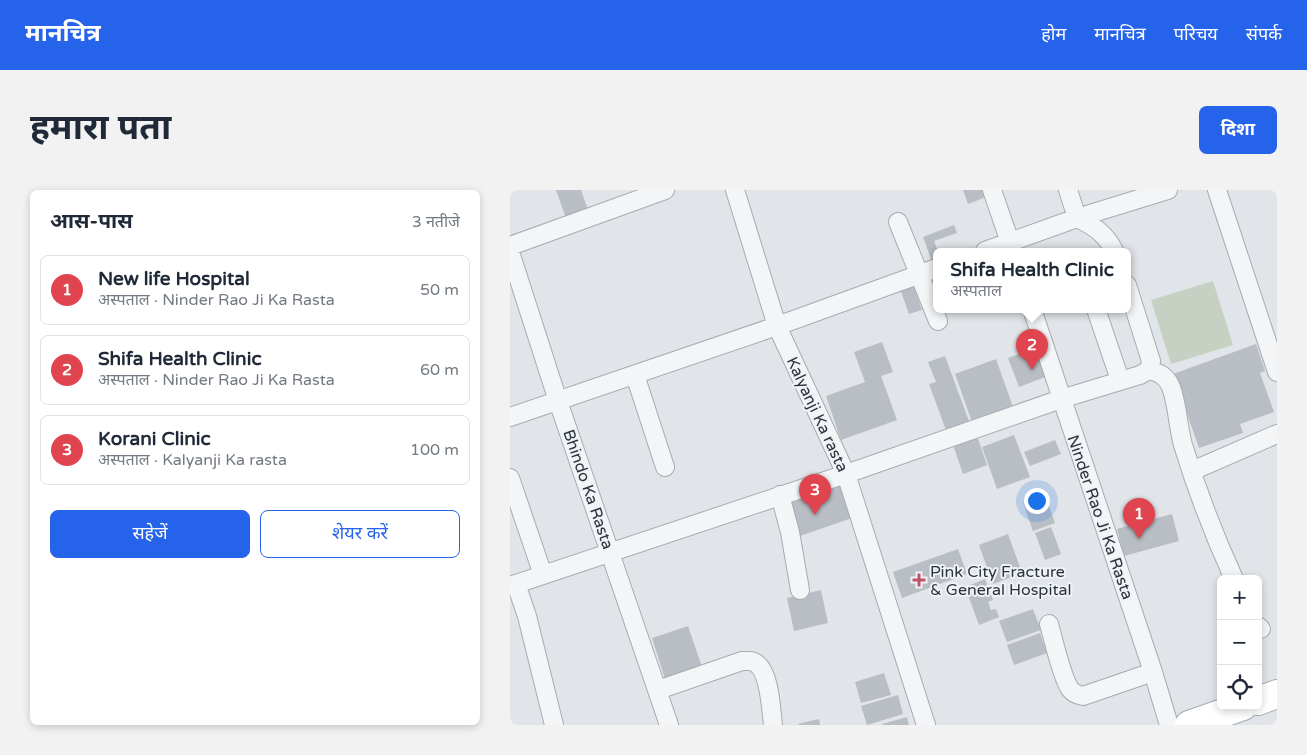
<!DOCTYPE html>
<html lang="hi">
<head>
<meta charset="utf-8">
<style>
  :root { --surface:#fff; --page:#f2f2f3; --text:#1f2937; --muted:#747a83; --line:#e0e1e3; --accent:#2563eb }
  body { margin:0; font-family:"Varela Round","Noto Sans Devanagari",sans-serif; background:var(--page); color:var(--text) }
  .controls { position:absolute; right:15px; bottom:15px; display:grid; overflow:hidden; border-radius:8px; box-shadow:0 2px 8px #0003 }
  .controls button { width:45px; height:45px; display:grid; place-items:center; padding:0; border:0; border-bottom:1px solid var(--line); background:var(--surface); color:var(--text); font:25px sans-serif }
  .you { position:absolute; left:526px; top:310px; width:18px; height:18px; margin:-12px; border:4px solid #fff; border-radius:50%; background:#1a73e8; box-shadow:0 0 0 8px #1a73e833 }
  .badge { display:grid; place-items:center; width:32px; height:32px; border-radius:50%; background:var(--accent); color:#fff; font-size:16px; font-weight:700 }
  .pin { position:absolute; translate:-50% -41px; filter:drop-shadow(0 1px 2px #0008) }
  .pin::after { content:''; position:absolute; top:26px; width:18px; height:15px; background:inherit; clip-path:polygon(0 0,100% 0,50% 100%) }
  .popup { position:absolute; left:423px; top:58px; width:198px; height:65px; box-sizing:border-box; display:grid; place-content:center; border-radius:8px; background:var(--surface); filter:drop-shadow(0 1px 4px #0005); font-size:16px; white-space:nowrap; color:var(--muted) }
  .popup b { font-size:19px; color:var(--text) }
  .popup::after { content:''; position:absolute; left:50%; top:100%; margin-left:-10px; border:10px solid transparent; border-top-color:var(--surface) }
  .list { margin:0; padding:0; list-style:none }
  h2 { display:flex; justify-content:space-between; align-items:center; height:65px; margin:0; padding:0 20px; font-size:21px }
  h2 small { font-size:16px; font-weight:400; color:var(--muted) }
  .list li { display:grid; grid-template-columns:32px 1fr auto; gap:15px; align-items:center; box-sizing:border-box; height:70px; margin:0 10px 10px; padding:0 10px; border:1px solid var(--line); border-radius:8px }
  .list b { display:block; font-size:19px; white-space:nowrap }
  .list p { margin:0; font-size:16px; white-space:nowrap; color:var(--muted) }
  .list em { font-size:16px; font-style:normal; color:var(--muted) }
  .actions { display:flex; gap:10px; padding:15px 20px }
  .actions a { flex:1; padding:11px 0; border:1px solid var(--accent); border-radius:8px; text-align:center; font-size:18px; color:var(--accent) }
  .actions .main { background:var(--accent); color:#fff }
  .icon { flex:none; width:28px; height:28px; fill:none; stroke:currentColor; stroke-width:2; stroke-linecap:round; stroke-linejoin:round }
  .map { position:relative; flex:none; width:767px; height:535px; overflow:hidden; border-radius:8px }
  header { display:flex; align-items:center; gap:30px; box-sizing:border-box; height:70px; padding:0 25px; background:var(--accent); color:#fff }
  header strong { font-size:24px }
  nav { display:flex; gap:28px; margin-inline-start:auto; font-size:18px }
  .intro { display:flex; align-items:center; justify-content:space-between; box-sizing:border-box; height:120px; padding:0 30px }
  h1 { margin:0; font-size:35px }
  .button { padding:12px 22px; border-radius:8px; background:var(--accent); color:#fff; font-size:18px; font-weight:700 }
  main { display:flex; gap:30px; padding:0 30px }
  aside { flex:1; background:var(--surface); border-radius:8px; box-shadow:0 2px 8px #0003 }
  .map>svg:first-child { display:block }
</style>
</head>
<body>
<header>
<strong>मानचित्र</strong>
<nav><a>होम</a><a>मानचित्र</a><a>परिचय</a><a>संपर्क</a></nav>
</header>
<div class="intro"><h1>हमारा पता</h1><a class="button">दिशा</a></div>
<main>
<aside>
<h2>आस-पास<small>3 नतीजे</small></h2>
<ul class="list">
<li><span class="badge" style="background:#e0444e">1</span><div><b>New life Hospital</b><p>अस्पताल · Ninder Rao Ji Ka Rasta</p></div><em>50 m</em></li>
<li><span class="badge" style="background:#e0444e">2</span><div><b>Shifa Health Clinic</b><p>अस्पताल · Ninder Rao Ji Ka Rasta</p></div><em>60 m</em></li>
<li><span class="badge" style="background:#e0444e">3</span><div><b>Korani Clinic</b><p>अस्पताल · Kalyanji Ka rasta</p></div><em>100 m</em></li>
</ul>
<div class="actions"><a class="main">सहेजें</a><a>शेयर करें</a></div>
</aside>
<div class="map">
<svg width="767" height="535" viewBox="0 0 767 535">
  <rect width="100%" height="100%" fill="#e1e4e8"/>
  <path fill="#c7d1c3" d="M703 91 723 155 661 174 641 110Z"/>
  <path fill="#b9bec4" d="M46 0H71L79 23 57 31Z
    M453 0H474L476 7 458 14Z
    M444 35 447 43 424 51 428 61 427 76 424 77 413 47Z
    M402 92 412 120 399 124 389 96Z
    M372 152 383 182 371 186 387 230 331 250 316 206 355 192 344 162Z
    M746 154 755 181 750 183 764 222 730 234 733 243 689 258 663 184Z
    M528 157 538 186 509 197 498 168Z
    M435 166 460 234 437 243 419 194 426 192 418 172Z
    M486 169 503 217 462 232 445 184Z
    M465 240 477 275 453 284 441 249Z
    M504 245 520 287 487 299 472 257Z
    M545 250 551 264 520 276 514 262Z
    M331 295 342 328 290 346 278 314Z
    M535 305 545 333 523 341 513 313Z
    M662 324 669 351 614 366 607 339Z
    M541 337 551 364 535 370 525 343Z
    M498 344 512 383 483 394 469 355Z
    M448 359 457 384 392 408 383 382Z
    M475 389 483 410 478 412 481 420 486 419 489 427 469 435 455 397Z
    M311 400 318 433 284 441 277 408Z
    M523 419 531 440 497 452 489 431Z
    M178 436 193 480 156 492 142 448Z
    M530 443 537 463 504 475 497 455Z
    M374 483 381 505 351 513 345 492Z
    M388 505 393 524 357 535 351 516Z
    M397 527 399 535H372V534Z
    M309 529 310 535H289L288 534Z"/>
  <g fill="none" stroke-linecap="round" stroke-linejoin="round">
    <defs>
      <path id="minor" d="M225 0 267 136 336 284 416 535
        M482 0 503 61
        M558 0 567 28C584 36 596 44 604 61
        M707 0 767 182
        M388 32 428 131
        M0 56 155 0
        M475 61 567 28 658 0
        M0 62 48 211 159 535
        M522 119 643 482 659 535
        M586 119 610 190
        M639 180C649 183 655 185 660 195 667 209 668 238 673 255 687 301 704 345 724 389
        M125 185 155 277
        M0 227 267 136 427 78
        M682 281 767 244
        M0 288 33 385
        M270 305 280 342 290 400
        M6 394 17 426 44 535
        M0 396 336 284 551 209 630 185 639 180 641 171 617 95
        M539 434C543 448 552 488 560 499 563 503 568 505 573 506L643 482
        M748 436 751 439
        M148 500 232 471C237 471 243 470 247 474 260 484 261 519 263 535"/>
      <path id="primary" d="M748 511 767 504
        M679 535 733 516"/>
    </defs>
    <use href="#minor" stroke="#a7abb2" stroke-width="20"/>
    <use href="#primary" stroke="#a2a9b3" stroke-width="30"/>
    <use href="#minor" stroke="#f3f5f7" stroke-width="18"/>
    <use href="#primary" stroke="#fff" stroke-width="28"/>
  </g>
  <path fill="#c05469" stroke="#f0f3f6" stroke-width="2" d="M406.5 382.5h5v5h5v5h-5v5h-5v-5h-5v-5h5z"/>
  <g text-anchor="middle" stroke-width="4" stroke-linejoin="round" paint-order="stroke">
    <g font-size="16" fill="#2b333e" stroke="#f0f3f6">
      <text transform="translate(308 224) rotate(65)" y="6">Kalyanji Ka rasta</text>
      <text transform="translate(79 299) rotate(71)" y="6">Bhindo Ka Rasta</text>
      <text transform="translate(591 327) rotate(71)" y="6">Ninder Rao Ji Ka Rasta</text>
    </g>
    <g font-size="16" fill="#2b333e" stroke="#f0f3f6" text-anchor="start">
      <text x="420" y="387">Pink City Fracture<tspan x="420" dy="18">&amp; General Hospital</tspan></text>
    </g>
  </g>
</svg>
<div class="controls">
<button>+</button>
<button>−</button>
<button><svg class="icon" aria-label="locate" viewBox="0 0 24 24"><circle cx="12" cy="12" r="6"/><path d="M12 2v4M12 18v4M2 12h4M18 12h4"/></svg></button>
</div>
<div class="you"></div>
<div class="pin badge" style="left:629px;top:349px;background:#e0444e">1</div>
<div class="pin badge" style="left:522px;top:180px;background:#e0444e">2</div>
<div class="popup"><b>Shifa Health Clinic</b>अस्पताल</div>
<div class="pin badge" style="left:305px;top:325px;background:#e0444e">3</div>
</div>
</main>
</body>
</html>
